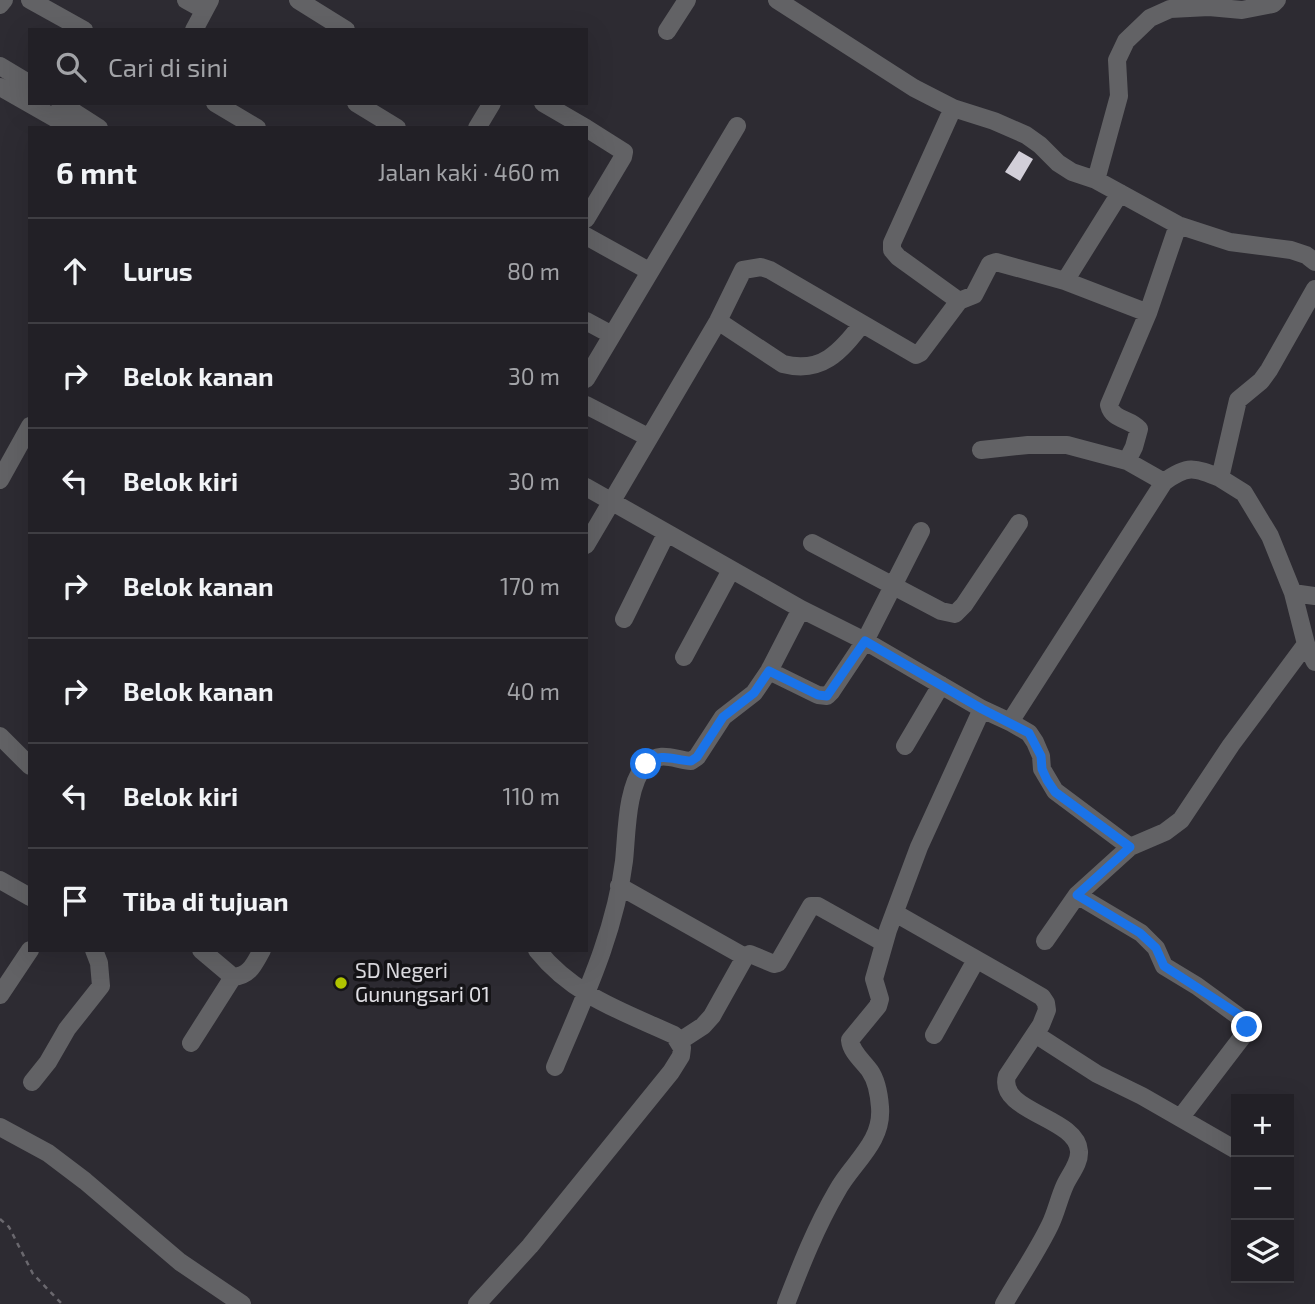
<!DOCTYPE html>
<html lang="id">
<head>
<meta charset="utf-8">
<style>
  :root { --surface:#222026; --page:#2a282e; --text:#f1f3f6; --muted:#a2a3a7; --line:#3f3e43 }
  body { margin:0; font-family:"Exo 2",sans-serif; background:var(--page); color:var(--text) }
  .controls { position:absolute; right:21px; bottom:21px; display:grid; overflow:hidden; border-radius:0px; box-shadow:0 7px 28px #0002 }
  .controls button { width:63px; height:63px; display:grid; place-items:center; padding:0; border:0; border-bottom:2px solid var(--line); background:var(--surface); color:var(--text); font:35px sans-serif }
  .stop { position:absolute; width:21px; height:21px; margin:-16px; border:5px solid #1a73e8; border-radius:50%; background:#fff }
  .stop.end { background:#1a73e8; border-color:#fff; box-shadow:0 2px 7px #0008 }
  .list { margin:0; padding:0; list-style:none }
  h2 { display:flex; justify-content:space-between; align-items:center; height:91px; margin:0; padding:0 28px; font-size:30px }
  h2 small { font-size:23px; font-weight:400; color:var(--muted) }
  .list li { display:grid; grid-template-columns:46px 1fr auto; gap:21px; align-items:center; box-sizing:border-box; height:105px; padding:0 28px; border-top:2px solid var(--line) }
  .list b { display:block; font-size:26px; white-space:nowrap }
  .list em { font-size:23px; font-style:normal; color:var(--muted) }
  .icon { flex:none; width:38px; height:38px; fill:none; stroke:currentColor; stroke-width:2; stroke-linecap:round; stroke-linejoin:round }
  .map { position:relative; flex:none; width:1315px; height:1304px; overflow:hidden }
  .search { position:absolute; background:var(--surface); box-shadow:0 7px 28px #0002; left:28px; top:28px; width:560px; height:77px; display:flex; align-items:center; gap:18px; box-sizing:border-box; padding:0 24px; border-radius:0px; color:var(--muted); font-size:26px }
  .panel { position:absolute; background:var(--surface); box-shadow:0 7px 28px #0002; left:28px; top:126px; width:560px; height:826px; border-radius:0px }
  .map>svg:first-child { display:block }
</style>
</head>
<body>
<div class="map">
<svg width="1315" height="1304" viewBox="0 0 1315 1304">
  <rect width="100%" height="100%" fill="#2d2b32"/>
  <path fill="#d2cfd9" d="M1019 151 1033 159 1020 181 1005 172Z"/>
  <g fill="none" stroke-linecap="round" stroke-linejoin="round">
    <path stroke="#6a686e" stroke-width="2.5" stroke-dasharray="5 5" stroke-linecap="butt" d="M0 1219 9 1227 33 1274 62 1304"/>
    <path stroke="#626265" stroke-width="18" d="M30 0 84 30
      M186 0 204 10
      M298 0 346 30
      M777 0 914 88 953 108 994 121 1026 135 1040 145 1058 163 1072 172 1096 180 1178 225 1230 242 1291 250 1306 255 1315 262
      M0 5 4 0
      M194 30 210 0
      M667 31 687 0
      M0 66 30 84
      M0 87 72 128
      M60 103 99 128
      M215 103 257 128
      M356 103 397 128
      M543 103 586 128
      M953 108 892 243V250L898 257 959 301
      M477 128 492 103
      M586 128 624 152 623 157 586 219
      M1096 180 1119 96 1117 60 1126 41 1150 18 1170 9 1209 7 1242 10 1273 4 1277 0
      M586 236 649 271
      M1065 281 1120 193
      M586 321 612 335
      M718 321 783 364C822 374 840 352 862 324
      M586 379 737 126
      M586 405 648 437
      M981 450 1028 445H1067L1127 461
      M1220 478 1244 493 1270 536 1293 593 1306 644 1315 662
      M0 480 30 426
      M1164 482 1127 461 1134 447 1139 429C1130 418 1113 421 1109 405L1148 313 1178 225
      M586 487 801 609 865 641 982 709 1010 722 1164 482C1187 465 1194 467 1220 478L1238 400 1261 381 1269 370 1315 289
      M812 543 941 611 955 614 964 605 1019 523
      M586 545 718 321 743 270 761 267 770 270 916 355 920 353 959 301 974 295 990 264 996 262 1065 281 1148 313
      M1293 593 1315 596
      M624 619 666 534
      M684 657 731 570
      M769 671 818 695 827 696 831 692 865 641 921 531
      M1010 722 1029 733 1035 742 1041 756 1042 769 1055 791 1130 847
      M0 736 30 766
      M905 746 941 685
      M0 880 30 897
      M619 886 745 957
      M1077 895 1141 933 1156 948 1164 966 1197 986 1245 1021 1246 1032 1181 1117
      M895 913 1018 983 1042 997 1046 1003 1047 1010 1041 1025 1007 1076C997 1112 1077 1117 1079 1151 1080 1163 1070 1174 1065 1185 1059 1198 1056 1213 1050 1225 1037 1252 1019 1278 1004 1304
      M1045 941 1077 895 1130 847 1165 832 1181 820 1231 745 1306 644
      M201 950 233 977C250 976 254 964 262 950
      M0 995 30 950
      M1035 1034 1097 1074 1142 1096 1236 1150
      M934 1035 976 960
      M680 1041 703 1026 712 1016 745 957 750 954 774 964 778 963 811 906H818L884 943
      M191 1043 233 977
      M555 1067C583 1000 615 934 624 861 627 833 626 786 646 764 660 750 675 760 691 761L697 757 723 717 754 693 769 671 801 609
      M32 1082 48 1062 67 1029 101 986 99 963 94 950
      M0 1127 48 1153 85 1181 180 1262 242 1304
      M477 1304 530 1246 671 1072 681 1056 682 1048 674 1035C622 1011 574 996 537 950
      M786 1304C801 1265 816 1227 837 1191 852 1163 883 1143 880 1107 879 1094 877 1081 870 1071 863 1061 851 1052 850 1040L878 1006 880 999 874 979 888 930 919 847 982 709"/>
  </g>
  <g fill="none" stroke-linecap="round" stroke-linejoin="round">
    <path stroke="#1a73e8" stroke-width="9" d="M646 764C662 752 673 760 691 761L697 757 723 717 754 693 769 671 818 695 827 696 865 641 982 709 1029 733 1041 756 1042 769 1047 780 1055 792 1130 847 1077 895 1140 933 1156 948 1164 966 1241 1016 1247 1027"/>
  </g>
  <circle fill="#b1c500" stroke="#151417" stroke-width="2.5" cx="341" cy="983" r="7"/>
  <g text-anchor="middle" stroke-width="7" stroke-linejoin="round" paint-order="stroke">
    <g font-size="21" fill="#e0dfe4" stroke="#151417" text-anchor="start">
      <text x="355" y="978">SD Negeri<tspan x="355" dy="24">Gunungsari 01</tspan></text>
    </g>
  </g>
</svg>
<div class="controls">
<button>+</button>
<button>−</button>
<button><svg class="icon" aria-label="layers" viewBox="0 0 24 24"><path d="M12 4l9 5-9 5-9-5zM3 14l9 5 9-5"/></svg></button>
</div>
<div class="stop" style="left:646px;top:764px"></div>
<div class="stop end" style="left:1247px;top:1027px"></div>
<div class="search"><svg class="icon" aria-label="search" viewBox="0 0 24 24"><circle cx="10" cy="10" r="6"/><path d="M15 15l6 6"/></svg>Cari di sini</div>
<section class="panel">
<h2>6 mnt<small>Jalan kaki · 460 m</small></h2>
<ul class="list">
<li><svg class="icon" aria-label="ahead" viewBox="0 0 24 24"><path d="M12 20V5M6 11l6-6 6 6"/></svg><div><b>Lurus</b></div><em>80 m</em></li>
<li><svg class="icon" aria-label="right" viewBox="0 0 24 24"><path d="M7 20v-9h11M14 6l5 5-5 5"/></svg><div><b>Belok kanan</b></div><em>30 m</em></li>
<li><svg class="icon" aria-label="left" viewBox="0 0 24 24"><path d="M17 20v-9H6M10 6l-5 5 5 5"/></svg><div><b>Belok kiri</b></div><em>30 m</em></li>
<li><svg class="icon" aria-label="right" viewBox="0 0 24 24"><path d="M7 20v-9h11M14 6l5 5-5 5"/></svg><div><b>Belok kanan</b></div><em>170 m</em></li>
<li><svg class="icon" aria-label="right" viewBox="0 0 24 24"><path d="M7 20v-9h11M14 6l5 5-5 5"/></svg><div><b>Belok kanan</b></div><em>40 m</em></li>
<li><svg class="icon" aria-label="left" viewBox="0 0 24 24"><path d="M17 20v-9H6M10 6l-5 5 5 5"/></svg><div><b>Belok kiri</b></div><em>110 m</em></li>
<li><svg class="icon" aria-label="arrive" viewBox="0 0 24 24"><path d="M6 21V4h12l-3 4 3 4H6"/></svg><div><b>Tiba di tujuan</b></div></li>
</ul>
</section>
</div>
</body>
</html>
